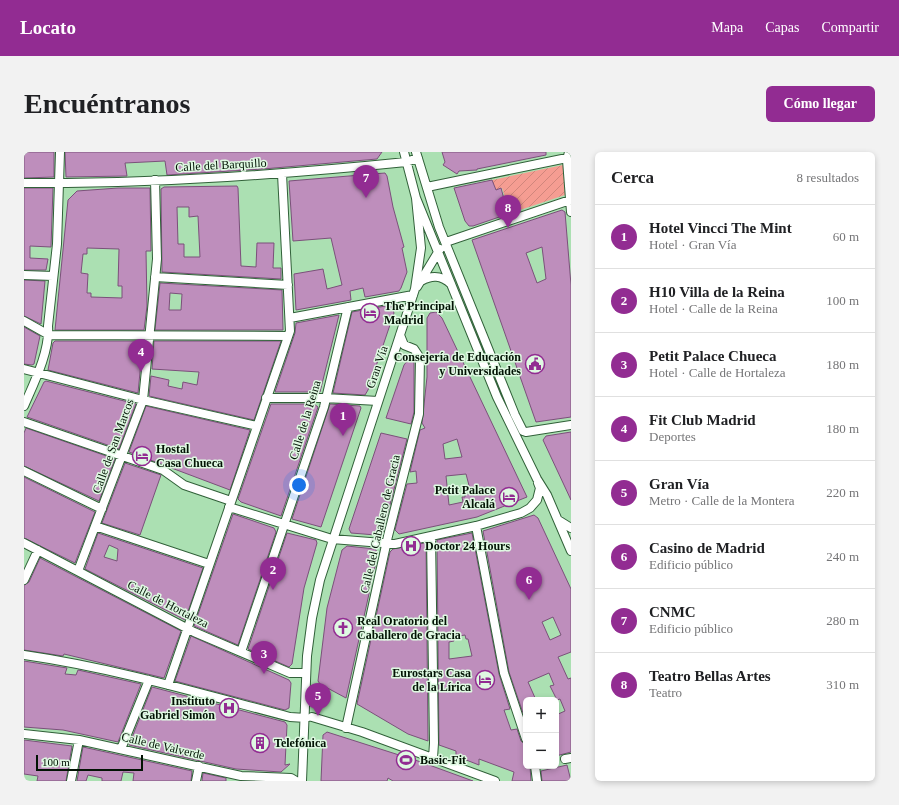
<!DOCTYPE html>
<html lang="es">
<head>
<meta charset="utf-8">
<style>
  :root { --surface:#fff; --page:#f2f2f2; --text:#202124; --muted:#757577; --line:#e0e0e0; --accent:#922c92 }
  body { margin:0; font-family:"Times New Roman",serif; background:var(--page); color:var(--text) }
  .controls { position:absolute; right:12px; bottom:12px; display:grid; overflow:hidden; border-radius:6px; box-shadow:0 2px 6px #0003 }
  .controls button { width:36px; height:36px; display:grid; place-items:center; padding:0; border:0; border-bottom:1px solid var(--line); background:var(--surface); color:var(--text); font:20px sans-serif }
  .scale { position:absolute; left:12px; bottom:10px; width:107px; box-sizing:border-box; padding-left:4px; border:2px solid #021304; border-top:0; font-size:11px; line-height:14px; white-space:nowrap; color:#021304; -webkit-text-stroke:3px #dff9e2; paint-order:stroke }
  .you { position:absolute; left:275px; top:333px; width:14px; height:14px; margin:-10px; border:3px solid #fff; border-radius:50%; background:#1a73e8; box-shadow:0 0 0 6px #1a73e833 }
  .badge { display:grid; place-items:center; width:26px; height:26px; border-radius:50%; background:var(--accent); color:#fff; font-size:13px; font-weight:700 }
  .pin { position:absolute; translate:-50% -33px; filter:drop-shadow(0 1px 2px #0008) }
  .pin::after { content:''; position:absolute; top:21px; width:14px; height:12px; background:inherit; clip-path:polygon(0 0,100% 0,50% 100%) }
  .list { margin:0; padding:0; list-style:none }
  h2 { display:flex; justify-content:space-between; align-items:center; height:52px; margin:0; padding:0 16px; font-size:17px }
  h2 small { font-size:13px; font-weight:400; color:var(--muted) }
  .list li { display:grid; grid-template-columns:26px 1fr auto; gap:12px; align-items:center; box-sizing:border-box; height:64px; padding:0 16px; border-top:1px solid var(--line) }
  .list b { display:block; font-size:15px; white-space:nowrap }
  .list p { margin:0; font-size:13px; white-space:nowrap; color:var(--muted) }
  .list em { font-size:13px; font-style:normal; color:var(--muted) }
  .map { position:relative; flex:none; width:547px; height:629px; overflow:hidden; border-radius:6px }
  header { display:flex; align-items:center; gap:24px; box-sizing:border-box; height:56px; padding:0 20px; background:var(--accent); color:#fff }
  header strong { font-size:19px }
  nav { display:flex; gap:22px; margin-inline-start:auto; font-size:14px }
  .intro { display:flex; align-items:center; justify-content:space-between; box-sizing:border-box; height:96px; padding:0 24px }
  h1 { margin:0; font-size:28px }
  .button { padding:10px 18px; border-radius:6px; background:var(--accent); color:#fff; font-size:14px; font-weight:700 }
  main { display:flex; gap:24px; padding:0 24px }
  aside { flex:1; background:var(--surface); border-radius:6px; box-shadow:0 2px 6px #0003 }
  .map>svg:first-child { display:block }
</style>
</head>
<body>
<header>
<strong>Locato</strong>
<nav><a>Mapa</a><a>Capas</a><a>Compartir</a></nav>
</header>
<div class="intro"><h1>Encuéntranos</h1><a class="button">Cómo llegar</a></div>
<main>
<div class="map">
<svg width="547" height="629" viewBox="0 0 547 629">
  <defs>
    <pattern id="garden-furrows" width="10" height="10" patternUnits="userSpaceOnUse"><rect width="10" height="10" fill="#f59d92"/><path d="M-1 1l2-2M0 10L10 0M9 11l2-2" fill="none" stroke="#d0867c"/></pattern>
  </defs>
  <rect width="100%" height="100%" fill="#abe0b2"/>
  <path fill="url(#garden-furrows)" d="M539 13 541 43 484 62 482 55 476 50 482 48 478 36 472 38 468 28Z"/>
  <path fill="#be8ebc" stroke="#7b507a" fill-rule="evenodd" d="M0 0H30V25L0 26Z
    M41 0H358L353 7 239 17 143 23 141 9 101 11 103 24 42 25Z
    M418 0H522V3L453 17V18L435 19 433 22 419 13 421 10Z
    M361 21 363 24 369 55 380 95 378 96 383 120 377 136 375 139 341 145 339 136 326 139 327 148 272 158 270 122 299 117 303 137 318 133 307 86 269 89 265 29Z
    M468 28 472 38 477 36 484 62 449 74H445L441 69 430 36Z
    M213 34 214 36 217 114 232 115 233 91H250L249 116H257V127L138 120 137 37 140 35ZM153 55H165V65L174 64 176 105H160V92H154Z
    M0 36H29L27 95 6 94V106L24 107 22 118H0Z
    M94 36H126L127 99H122L123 154 120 178H31L44 48 53 39ZM63 96 95 97 94 134H98V146L67 145V141H63L64 122 57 121 59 102H63Z
    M538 58 541 60 547 133V265L512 270 448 88ZM518 95 522 127 513 131 502 101Z
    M0 128 21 129 17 172 0 164Z
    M136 131 258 138 259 178H131ZM146 141 158 142 157 158H145Z
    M367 153 370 161 344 238 341 243 309 241 328 160Z
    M412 160 418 166 503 345 453 365 375 382 371 378 383 332 393 331 392 319 386 320 396 278 401 276 398 271 403 225V166L406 161ZM433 287 438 305 421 307 419 292ZM442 322 447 341 441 343V345H438L439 350 425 353 422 324Z
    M315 163 296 240H251L271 181 272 171Z
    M0 175 16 184 10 212 8 213 0 212Z
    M31 189H119L114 241 24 218 29 191Z
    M130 189H257L230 268 125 244 127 224 145 228 144 234 158 237 159 230 173 233 175 220 128 217Z
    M388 207 390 209V260L387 272 362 266 380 213 384 208Z
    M22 229 112 252 95 297 3 265 20 230Z
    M247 252H290L294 255 257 364 217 350 214 347Z
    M306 252 336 254 337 256 297 375 268 367Z
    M122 254 226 278 206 338 105 300Z
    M2 276 91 307 75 349 0 314V281Z
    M547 280V348L519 288 522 284Z
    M357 281 383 287 359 380 352 383 327 381 325 377Z
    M101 311 137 323 116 383 78 371Z
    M0 325 71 360 51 411 0 386Z
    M209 362 250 376 252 380 214 493 170 474Z
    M510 363 514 366 547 437V500L534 505 544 527 547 526V600L532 604V563L541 559 536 547 533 548 526 534 530 533 525 521 504 530 512 548H502V570L485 520 459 379ZM529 465 537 483 526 488 518 470Z
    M74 381 179 416 161 468 61 417ZM85 393 94 397 93 409 80 405Z
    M263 381 292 388 293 391 280 436 268 512 265 515 224 497Z
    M448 381 475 522 486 557 480 558 487 578 493 577 497 589 502 592V614H506L507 629H488L490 620 455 607V613L432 604V599L415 593 413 388ZM441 483 442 487H444L448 504 425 507V490L430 489 429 485Z
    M401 391H402L404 589 384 582 333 552 366 400 369 397Z
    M323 394 351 397 354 401 322 546 296 532 294 529 303 456 318 398Z
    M16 406 157 479 140 526 40 502 39 504 0 498V433L5 430Z
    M167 484 265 528 267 531 265 556 261 558 151 529Z
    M0 509 43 516 41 522 52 523 54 518 117 532 94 590 39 578 0 575Z
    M128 535 261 570 263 573 261 613 266 612 257 620 212 617 105 593Z
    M303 580 397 610 449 629H369L364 626 363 629H297L299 583Z
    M0 588 48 594 42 629H13L14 624 0 622Z
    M59 595 168 619 167 629H109L110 621 99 620 97 629H78V626L64 623 62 629H53Z
    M543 613 547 629H518L517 619Z
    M179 621 202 626V629H178Z"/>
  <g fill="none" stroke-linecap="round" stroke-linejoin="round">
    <defs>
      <path id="minor" d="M380 0 392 46 473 245 513 327 523 343 547 399
        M392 0 415 75 491 263 499 279 502 280
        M545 0 543 8 547 60
        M0 31C128 32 255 23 382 10L394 6
        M403 35 538 7H547
        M422 90 546 48
        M0 123 29 124
        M131 125 264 133
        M397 129C408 123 417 123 427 132
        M393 135 416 97
        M266 166 389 143
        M0 169 25 183 264 184
        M0 217 119 248 233 274
        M242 246H301L354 249
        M0 254C10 231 26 199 24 174L33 92 36 0
        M0 270 139 318 160 333 207 349
        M502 280 547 273
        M0 319 78 357
        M205 355 308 387 371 392 452 374 497 361 506 356 513 348 516 336 514 331
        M534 368 547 376
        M71 374 185 412
        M452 374 480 521 502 587
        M407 384 410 591 409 606
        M0 391 170 480 266 521H282
        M54 419 119 248 133 107 131 28
        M0 428 14 398
        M217 500 300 255 324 155
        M0 503C90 516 178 542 266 565L282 566
        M144 533 266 179 258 22
        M288 565 338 580 471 629
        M322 576 364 384 395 262 396 206 390 197 380 193 376 183
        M0 582 55 588 217 624 267 626 272 629
        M97 597 125 528
        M541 607 547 606
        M511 614 513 629
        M47 629 55 588
        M172 629 175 614
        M278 629 283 504 288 466 296 428 391 137 397 96 392 46"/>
    </defs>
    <use href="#minor" stroke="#316139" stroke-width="10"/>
    <use href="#minor" stroke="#fff" stroke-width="8"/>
  </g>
  <defs>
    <symbol id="hotel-ring" viewBox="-11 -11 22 22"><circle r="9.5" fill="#dff9e2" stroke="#922c92" stroke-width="1.5"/><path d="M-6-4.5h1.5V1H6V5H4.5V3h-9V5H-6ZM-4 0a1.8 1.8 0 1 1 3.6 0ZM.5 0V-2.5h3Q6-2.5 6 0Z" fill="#922c92"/></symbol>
    <symbol id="civic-ring" viewBox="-11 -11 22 22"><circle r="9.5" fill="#dff9e2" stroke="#922c92" stroke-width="1.5"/><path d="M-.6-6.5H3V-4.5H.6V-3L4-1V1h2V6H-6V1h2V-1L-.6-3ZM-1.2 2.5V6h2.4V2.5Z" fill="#922c92"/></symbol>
    <symbol id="hospital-ring" viewBox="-11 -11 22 22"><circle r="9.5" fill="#dff9e2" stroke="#922c92" stroke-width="1.5"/><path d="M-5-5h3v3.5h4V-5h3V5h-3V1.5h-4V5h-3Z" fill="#922c92"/></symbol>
    <symbol id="church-ring" viewBox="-11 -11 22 22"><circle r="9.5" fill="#dff9e2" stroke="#922c92" stroke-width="1.5"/><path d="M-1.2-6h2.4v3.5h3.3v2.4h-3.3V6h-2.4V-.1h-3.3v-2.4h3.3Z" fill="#922c92"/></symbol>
    <symbol id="building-ring" viewBox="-11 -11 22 22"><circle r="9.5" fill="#dff9e2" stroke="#922c92" stroke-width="1.5"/><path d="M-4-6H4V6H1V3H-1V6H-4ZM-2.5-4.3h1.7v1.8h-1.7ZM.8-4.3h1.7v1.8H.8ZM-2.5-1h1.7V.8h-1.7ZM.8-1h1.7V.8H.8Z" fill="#922c92"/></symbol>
    <symbol id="stadium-ring" viewBox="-11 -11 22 22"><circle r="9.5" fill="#dff9e2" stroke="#922c92" stroke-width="1.5"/><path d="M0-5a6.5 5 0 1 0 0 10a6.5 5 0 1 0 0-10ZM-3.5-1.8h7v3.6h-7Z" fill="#922c92"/></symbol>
  </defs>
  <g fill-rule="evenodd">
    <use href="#hotel-ring" x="335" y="150" width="22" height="22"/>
    <use href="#civic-ring" x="500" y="201" width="22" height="22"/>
    <use href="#hotel-ring" x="107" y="293" width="22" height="22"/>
    <use href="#hotel-ring" x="474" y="334" width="22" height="22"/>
    <use href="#hospital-ring" x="376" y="383" width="22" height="22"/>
    <use href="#church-ring" x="308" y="465" width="22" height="22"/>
    <use href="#hotel-ring" x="450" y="517" width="22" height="22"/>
    <use href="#hospital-ring" x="194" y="545" width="22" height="22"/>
    <use href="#building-ring" x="225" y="580" width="22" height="22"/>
    <use href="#stadium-ring" x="371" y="597" width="22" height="22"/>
  </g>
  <g text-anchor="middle" stroke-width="3" stroke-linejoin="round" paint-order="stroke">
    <g font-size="12" fill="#021304" stroke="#dff9e2">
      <text transform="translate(197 13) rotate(-3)" y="4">Calle del Barquillo</text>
      <text transform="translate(353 215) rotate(-71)" y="4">Gran Vía</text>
      <text transform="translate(281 268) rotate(-73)" y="4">Calle de la Reina</text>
      <text transform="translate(89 294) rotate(-70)" y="4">Calle de San Marcos</text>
      <text transform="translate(356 372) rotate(-77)" y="4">Calle del Caballero de Gracia</text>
      <text transform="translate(144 452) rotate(27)" y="4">Calle de Hortaleza</text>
      <text transform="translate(139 594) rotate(13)" y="4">Calle de Valverde</text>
    </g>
    <g font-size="12" font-weight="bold" fill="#021304" stroke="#dff9e2" text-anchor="start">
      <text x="360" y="158">The Principal<tspan x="360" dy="14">Madrid</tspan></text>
      <text x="497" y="209" text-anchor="end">Consejería de Educación<tspan x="497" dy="14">y Universidades</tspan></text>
      <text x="132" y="301">Hostal<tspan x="132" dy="14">Casa Chueca</tspan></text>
      <text x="471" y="342" text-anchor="end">Petit Palace<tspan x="471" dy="14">Alcalá</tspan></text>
      <text x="401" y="398">Doctor 24 Hours</text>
      <text x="333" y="473">Real Oratorio del<tspan x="333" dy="14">Caballero de Gracia</tspan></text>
      <text x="447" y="525" text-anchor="end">Eurostars Casa<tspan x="447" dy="14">de la Lírica</tspan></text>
      <text x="191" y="553" text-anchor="end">Instituto<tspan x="191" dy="14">Gabriel Simón</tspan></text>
      <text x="250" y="595">Telefónica</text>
      <text x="396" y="612">Basic-Fit</text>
    </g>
  </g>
</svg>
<div class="controls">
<button>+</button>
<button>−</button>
</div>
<div class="scale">100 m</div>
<div class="you"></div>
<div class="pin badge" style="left:319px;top:284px">1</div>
<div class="pin badge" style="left:249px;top:438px">2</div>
<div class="pin badge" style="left:240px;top:522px">3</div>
<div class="pin badge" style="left:117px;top:220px">4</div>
<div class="pin badge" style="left:294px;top:564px">5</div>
<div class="pin badge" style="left:505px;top:448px">6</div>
<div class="pin badge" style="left:342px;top:46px">7</div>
<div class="pin badge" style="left:484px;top:76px">8</div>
</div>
<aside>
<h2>Cerca<small>8 resultados</small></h2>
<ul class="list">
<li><span class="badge">1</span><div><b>Hotel Vincci The Mint</b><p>Hotel · Gran Vía</p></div><em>60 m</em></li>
<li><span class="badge">2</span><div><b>H10 Villa de la Reina</b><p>Hotel · Calle de la Reina</p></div><em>100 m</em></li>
<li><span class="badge">3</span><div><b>Petit Palace Chueca</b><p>Hotel · Calle de Hortaleza</p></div><em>180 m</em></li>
<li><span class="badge">4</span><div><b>Fit Club Madrid</b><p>Deportes</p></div><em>180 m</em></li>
<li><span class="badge">5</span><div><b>Gran Vía</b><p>Metro · Calle de la Montera</p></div><em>220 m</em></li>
<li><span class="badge">6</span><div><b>Casino de Madrid</b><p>Edificio público</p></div><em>240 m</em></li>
<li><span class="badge">7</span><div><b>CNMC</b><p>Edificio público</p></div><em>280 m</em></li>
<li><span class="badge">8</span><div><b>Teatro Bellas Artes</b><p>Teatro</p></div><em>310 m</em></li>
</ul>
</aside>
</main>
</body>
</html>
